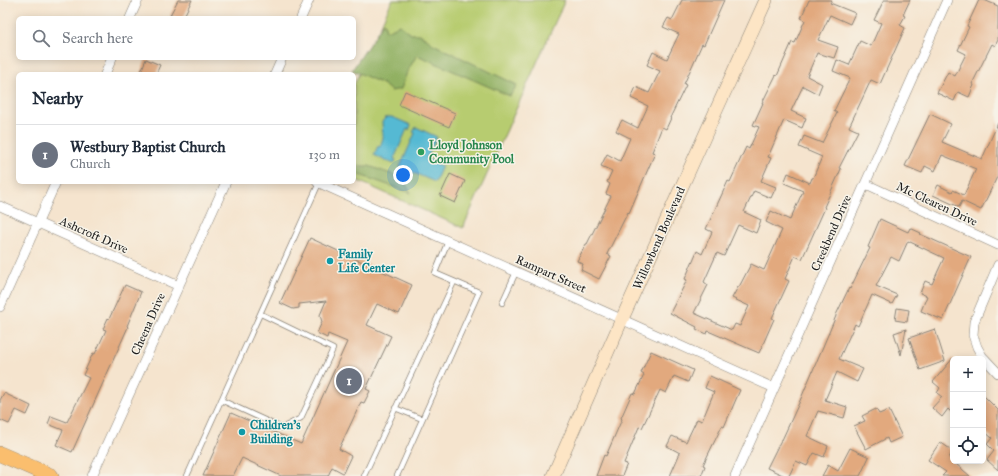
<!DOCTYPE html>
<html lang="en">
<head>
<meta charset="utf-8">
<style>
  :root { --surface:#fff; --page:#f2f2f3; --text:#1f2937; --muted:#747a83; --line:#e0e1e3; --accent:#ea580c }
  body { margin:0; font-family:"IM FELL Great Primer",serif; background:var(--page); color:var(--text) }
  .controls { position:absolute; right:12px; bottom:12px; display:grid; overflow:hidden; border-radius:6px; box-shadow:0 2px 10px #0003 }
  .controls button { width:36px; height:36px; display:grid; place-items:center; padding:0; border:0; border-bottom:1px solid var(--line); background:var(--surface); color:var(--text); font:20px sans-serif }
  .you { position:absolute; left:403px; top:175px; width:14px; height:14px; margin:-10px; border:3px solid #fff; border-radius:50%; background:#1a73e8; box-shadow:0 0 0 6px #1a73e833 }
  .badge { display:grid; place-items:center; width:26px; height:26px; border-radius:50%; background:var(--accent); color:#fff; font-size:13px; font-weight:700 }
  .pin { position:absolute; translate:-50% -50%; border:2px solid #fff; box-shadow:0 1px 4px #0006 }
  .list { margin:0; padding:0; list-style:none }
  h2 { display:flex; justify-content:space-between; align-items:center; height:52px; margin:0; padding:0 16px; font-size:17px }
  h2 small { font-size:13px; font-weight:400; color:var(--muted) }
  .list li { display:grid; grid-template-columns:26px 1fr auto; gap:12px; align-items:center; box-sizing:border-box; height:60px; padding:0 16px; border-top:1px solid var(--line) }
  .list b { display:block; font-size:15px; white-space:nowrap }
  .list p { margin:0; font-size:13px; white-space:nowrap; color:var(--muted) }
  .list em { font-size:13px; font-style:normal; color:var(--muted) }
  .icon { flex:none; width:22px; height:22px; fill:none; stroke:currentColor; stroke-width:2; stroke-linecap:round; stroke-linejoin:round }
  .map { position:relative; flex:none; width:998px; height:476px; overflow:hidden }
  .search { position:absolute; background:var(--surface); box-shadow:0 2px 10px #0003; left:16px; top:16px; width:340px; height:44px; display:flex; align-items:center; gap:10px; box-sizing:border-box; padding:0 14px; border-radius:6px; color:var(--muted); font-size:15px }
  .panel { position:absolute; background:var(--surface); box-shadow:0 2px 10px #0003; left:16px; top:72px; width:340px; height:112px; border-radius:6px }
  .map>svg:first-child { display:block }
</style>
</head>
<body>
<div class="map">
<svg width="998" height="476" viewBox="0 0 998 476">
  <rect width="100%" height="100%" fill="#f7f3e8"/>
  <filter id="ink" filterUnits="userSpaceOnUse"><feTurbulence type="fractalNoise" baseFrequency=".025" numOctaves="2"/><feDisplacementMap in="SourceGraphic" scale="8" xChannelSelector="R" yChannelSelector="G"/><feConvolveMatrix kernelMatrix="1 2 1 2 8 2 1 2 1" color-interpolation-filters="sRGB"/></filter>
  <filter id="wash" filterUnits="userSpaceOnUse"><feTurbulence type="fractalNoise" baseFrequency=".012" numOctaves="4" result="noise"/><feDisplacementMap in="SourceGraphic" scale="16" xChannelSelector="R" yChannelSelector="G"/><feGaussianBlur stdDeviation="0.9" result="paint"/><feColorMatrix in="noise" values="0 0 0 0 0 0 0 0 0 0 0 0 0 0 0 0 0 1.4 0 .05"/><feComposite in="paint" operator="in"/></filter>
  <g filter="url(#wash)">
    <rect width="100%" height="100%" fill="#f5e4ce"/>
    <path fill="#b7cc70" stroke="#6a7446" d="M392 0H565L463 228 354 179V85Z"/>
    <path fill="#91b062" stroke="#56663f" d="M384 22 386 31 400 25 411 34H420L433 44 517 85 510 96 417 55 407 72 401 89 391 91 383 84 352 70Z
      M354 166H369L402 178 411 193 354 173Z"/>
    <path fill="#54b9d3" stroke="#386a78" d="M388 117H392L411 125 409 130 407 129 394 159 396 160 394 164 374 155 378 146 380 147 383 138 382 122 385 118Z
      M416 127 437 137 427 158 442 166 435 182 400 167 415 133 413 132Z"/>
    <g id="blocks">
      <path fill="#e2a97e" d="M178 0H192L183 18H177L170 15Z
        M682 0H724L704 45 702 44 684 84 686 85 670 118H671L666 129 662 127 652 152 655 153 629 213 628 212 607 254 611 256 599 279 581 270 583 264 577 261 586 244H587L611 196 606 194 610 184 607 182 612 171 601 166 607 154 620 161 630 138 616 131 622 120 638 128 648 106 631 98 636 87 649 93 660 71 647 65 653 52 667 59 679 34 663 27 668 18 672 20Z
        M809 0H832L830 3 855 13 850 24 830 15 818 40 838 47 834 58 817 53 807 76 822 84 818 94 803 86 791 111 806 118 802 128 784 120 768 157 771 158 761 181 776 187 771 198 754 191 744 212 761 220 756 233 738 225 724 256 717 253 704 282 708 285 694 313 732 330 735 324 740 326 749 306 732 298 738 287H739L751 264 764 270 782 230 766 222 771 211 790 220 803 191 784 183 788 173 810 183 812 178H813L822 157 799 147 804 136 822 143 837 113 834 111 850 78 833 71 837 60 849 65 860 41 871 46 881 23 874 20 884 0H910L903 15 905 16 900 25 905 28 880 84 871 80 849 127 858 131 839 168 841 169 824 207 825 208 802 259 795 256 785 279 789 281 772 318 774 319 759 353 708 331 707 334 696 329 697 327 670 313 687 280 685 279 697 251 702 254 712 232 706 229 728 181 730 182 746 147 749 149 759 127 753 125 763 103H762L776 75 777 76 792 42 795 43 805 20 801 18Z
        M979 0H984L998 6V40L995 46 992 44 972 84 974 85 969 97 958 92 954 101 937 93 948 72 955 76 966 54 958 50 969 27 967 26Z
        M146 59 160 65 156 74H140Z
        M405 91 455 113 449 127 399 105Z
        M930 114 951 124 942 142 982 159 998 123V175L981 210 962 201 959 207 933 195 938 185 952 192 953 190 964 195 976 169 942 155 935 171 925 166 922 173 905 166Z
        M450 174 465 181 455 203 440 196Z
        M880 219 908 232 910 228 921 233 920 234 971 257 958 286 943 320 921 311 927 296 920 293 925 281 932 284 944 258 908 241 899 261 891 257 876 286 897 295 892 304 872 295 858 326 855 324 839 359 863 369 857 382 837 372 825 400 847 407 844 418 818 411 807 436 828 446 824 457 814 453 807 466 796 461 789 476H785L767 468 781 440H782L799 403 836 316V315L849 288 850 289 870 248 868 247Z
        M310 238 412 285 399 314 377 304 367 325 391 336 366 389 370 391 364 403 361 402 339 449 351 456 343 473 332 467 328 476H281L242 458 233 476H203L231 413 301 444 347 342 328 334 327 338 317 333 322 322 320 315 326 301 299 304V308L293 309 280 303Z
        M125 285 141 292 127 326 128 327 72 452 56 445 63 430 48 424 51 416 67 422 89 378 83 375 93 353 95 354 106 330 103 329 108 318 109 319Z
        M897 308 909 310 907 322 895 320Z
        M906 329 901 355 894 333Z
        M935 329 945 361 920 370 909 338Z
        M651 351 693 370 688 382 674 376 666 393 660 390 642 428 639 427 624 463 627 464 622 476H596L604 455 606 456 622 419 621 418 632 393 635 394 644 375 641 373Z
        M953 358V414L948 409 942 417 932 408 942 397 937 393 940 388 933 382Z
        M710 376 740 390 724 427 722 426 703 465 705 466 701 476H670L680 453 667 446 672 436 686 442 697 419 702 421 714 392 705 388Z
        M4 393 31 406 27 415 16 410 9 424 0 420V400Z
        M983 395 998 410V470L987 460 994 451 987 444 992 438 983 430Z
        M876 409 879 414 889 410 902 437 889 443 887 438 866 449 854 426 865 421 862 416Z
        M940 442 953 451 949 458 970 476H942L946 472 928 460Z
        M850 448 869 457 860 476H822L828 465 838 471Z"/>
    </g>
  </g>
  <g filter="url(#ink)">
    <use href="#blocks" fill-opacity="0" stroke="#888075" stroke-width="1"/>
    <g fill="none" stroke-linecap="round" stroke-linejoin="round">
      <defs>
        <path id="lane" d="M502 303 516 272
          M221 400 282 428 301 418 333 349 261 314
          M395 408 422 419
          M187 476 319 183
          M364 476 454 282
          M397 476 479 292 435 273 448 241"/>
        <path id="street" d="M130 18 138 0
          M301 18 309 0
          M105 74 112 58
          M275 74 282 58
          M317 182 774 388
          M866 184 998 245
          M0 206 179 286
          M998 265 974 322 973 335 977 347 982 356 998 373
          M0 307 56 182
          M92 476 226 182
          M735 476 947 0"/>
        <path id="secondary" d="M553 476 622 319 766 0"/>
        <path id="primary" d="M0 454 51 476"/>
      </defs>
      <use href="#lane" stroke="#888075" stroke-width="6"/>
      <use href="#street" stroke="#888075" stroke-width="10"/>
      <use href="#secondary" stroke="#888075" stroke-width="14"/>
      <use href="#primary" stroke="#888075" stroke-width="16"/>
      <use href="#lane" stroke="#fff" stroke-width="4.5"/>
      <use href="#street" stroke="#fff" stroke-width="9"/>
      <use href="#secondary" stroke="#fde5c5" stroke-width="13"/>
      <use href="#primary" stroke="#fabe6e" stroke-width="15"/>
    </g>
  </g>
  <circle fill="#2e9e5b" stroke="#f7f3e8" stroke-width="1.5" cx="421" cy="152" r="4"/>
  <g fill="#0f9aa8" stroke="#f7f3e8" stroke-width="1.5">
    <circle cx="330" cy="261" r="4"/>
    <circle cx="242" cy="432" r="4"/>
  </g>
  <g text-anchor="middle" stroke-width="3" stroke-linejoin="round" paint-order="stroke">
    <g font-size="12" font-weight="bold" fill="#27864d" stroke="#f7f3e8" text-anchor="start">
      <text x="429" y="149">Lloyd Johnson<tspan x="429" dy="14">Community Pool</tspan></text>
    </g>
    <g font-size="12" fill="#1c1c1c" stroke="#f7f3e8">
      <text transform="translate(937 204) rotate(25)" y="4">Mc Clearen Drive</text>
      <text transform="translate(831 233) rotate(-66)" y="4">Creekbend Drive</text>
      <text transform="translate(94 235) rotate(24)" y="4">Ashcroft Drive</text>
      <text transform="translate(659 238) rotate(-66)" y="4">Willowbend Boulevard</text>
      <text transform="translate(551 274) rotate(24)" y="4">Rampart Street</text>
      <text transform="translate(148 324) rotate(-66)" y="4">Cheena Drive</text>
    </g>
    <g font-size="12" font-weight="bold" fill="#0d838f" stroke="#f7f3e8" text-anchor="start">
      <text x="338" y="258">Family<tspan x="338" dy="14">Life Center</tspan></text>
      <text x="250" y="429">Children's<tspan x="250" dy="14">Building</tspan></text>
    </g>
  </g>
</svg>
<div class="controls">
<button>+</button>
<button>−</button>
<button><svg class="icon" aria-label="locate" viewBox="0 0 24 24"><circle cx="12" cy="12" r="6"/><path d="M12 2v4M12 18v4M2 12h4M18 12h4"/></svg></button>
</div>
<div class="you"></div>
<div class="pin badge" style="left:349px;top:381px;background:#6b7280">1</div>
<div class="search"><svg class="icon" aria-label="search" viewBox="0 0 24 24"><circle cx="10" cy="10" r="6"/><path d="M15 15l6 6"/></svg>Search here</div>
<section class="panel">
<h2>Nearby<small></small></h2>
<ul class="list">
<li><span class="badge" style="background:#6b7280">1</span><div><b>Westbury Baptist Church</b><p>Church</p></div><em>130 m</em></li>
</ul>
</section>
</div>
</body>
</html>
